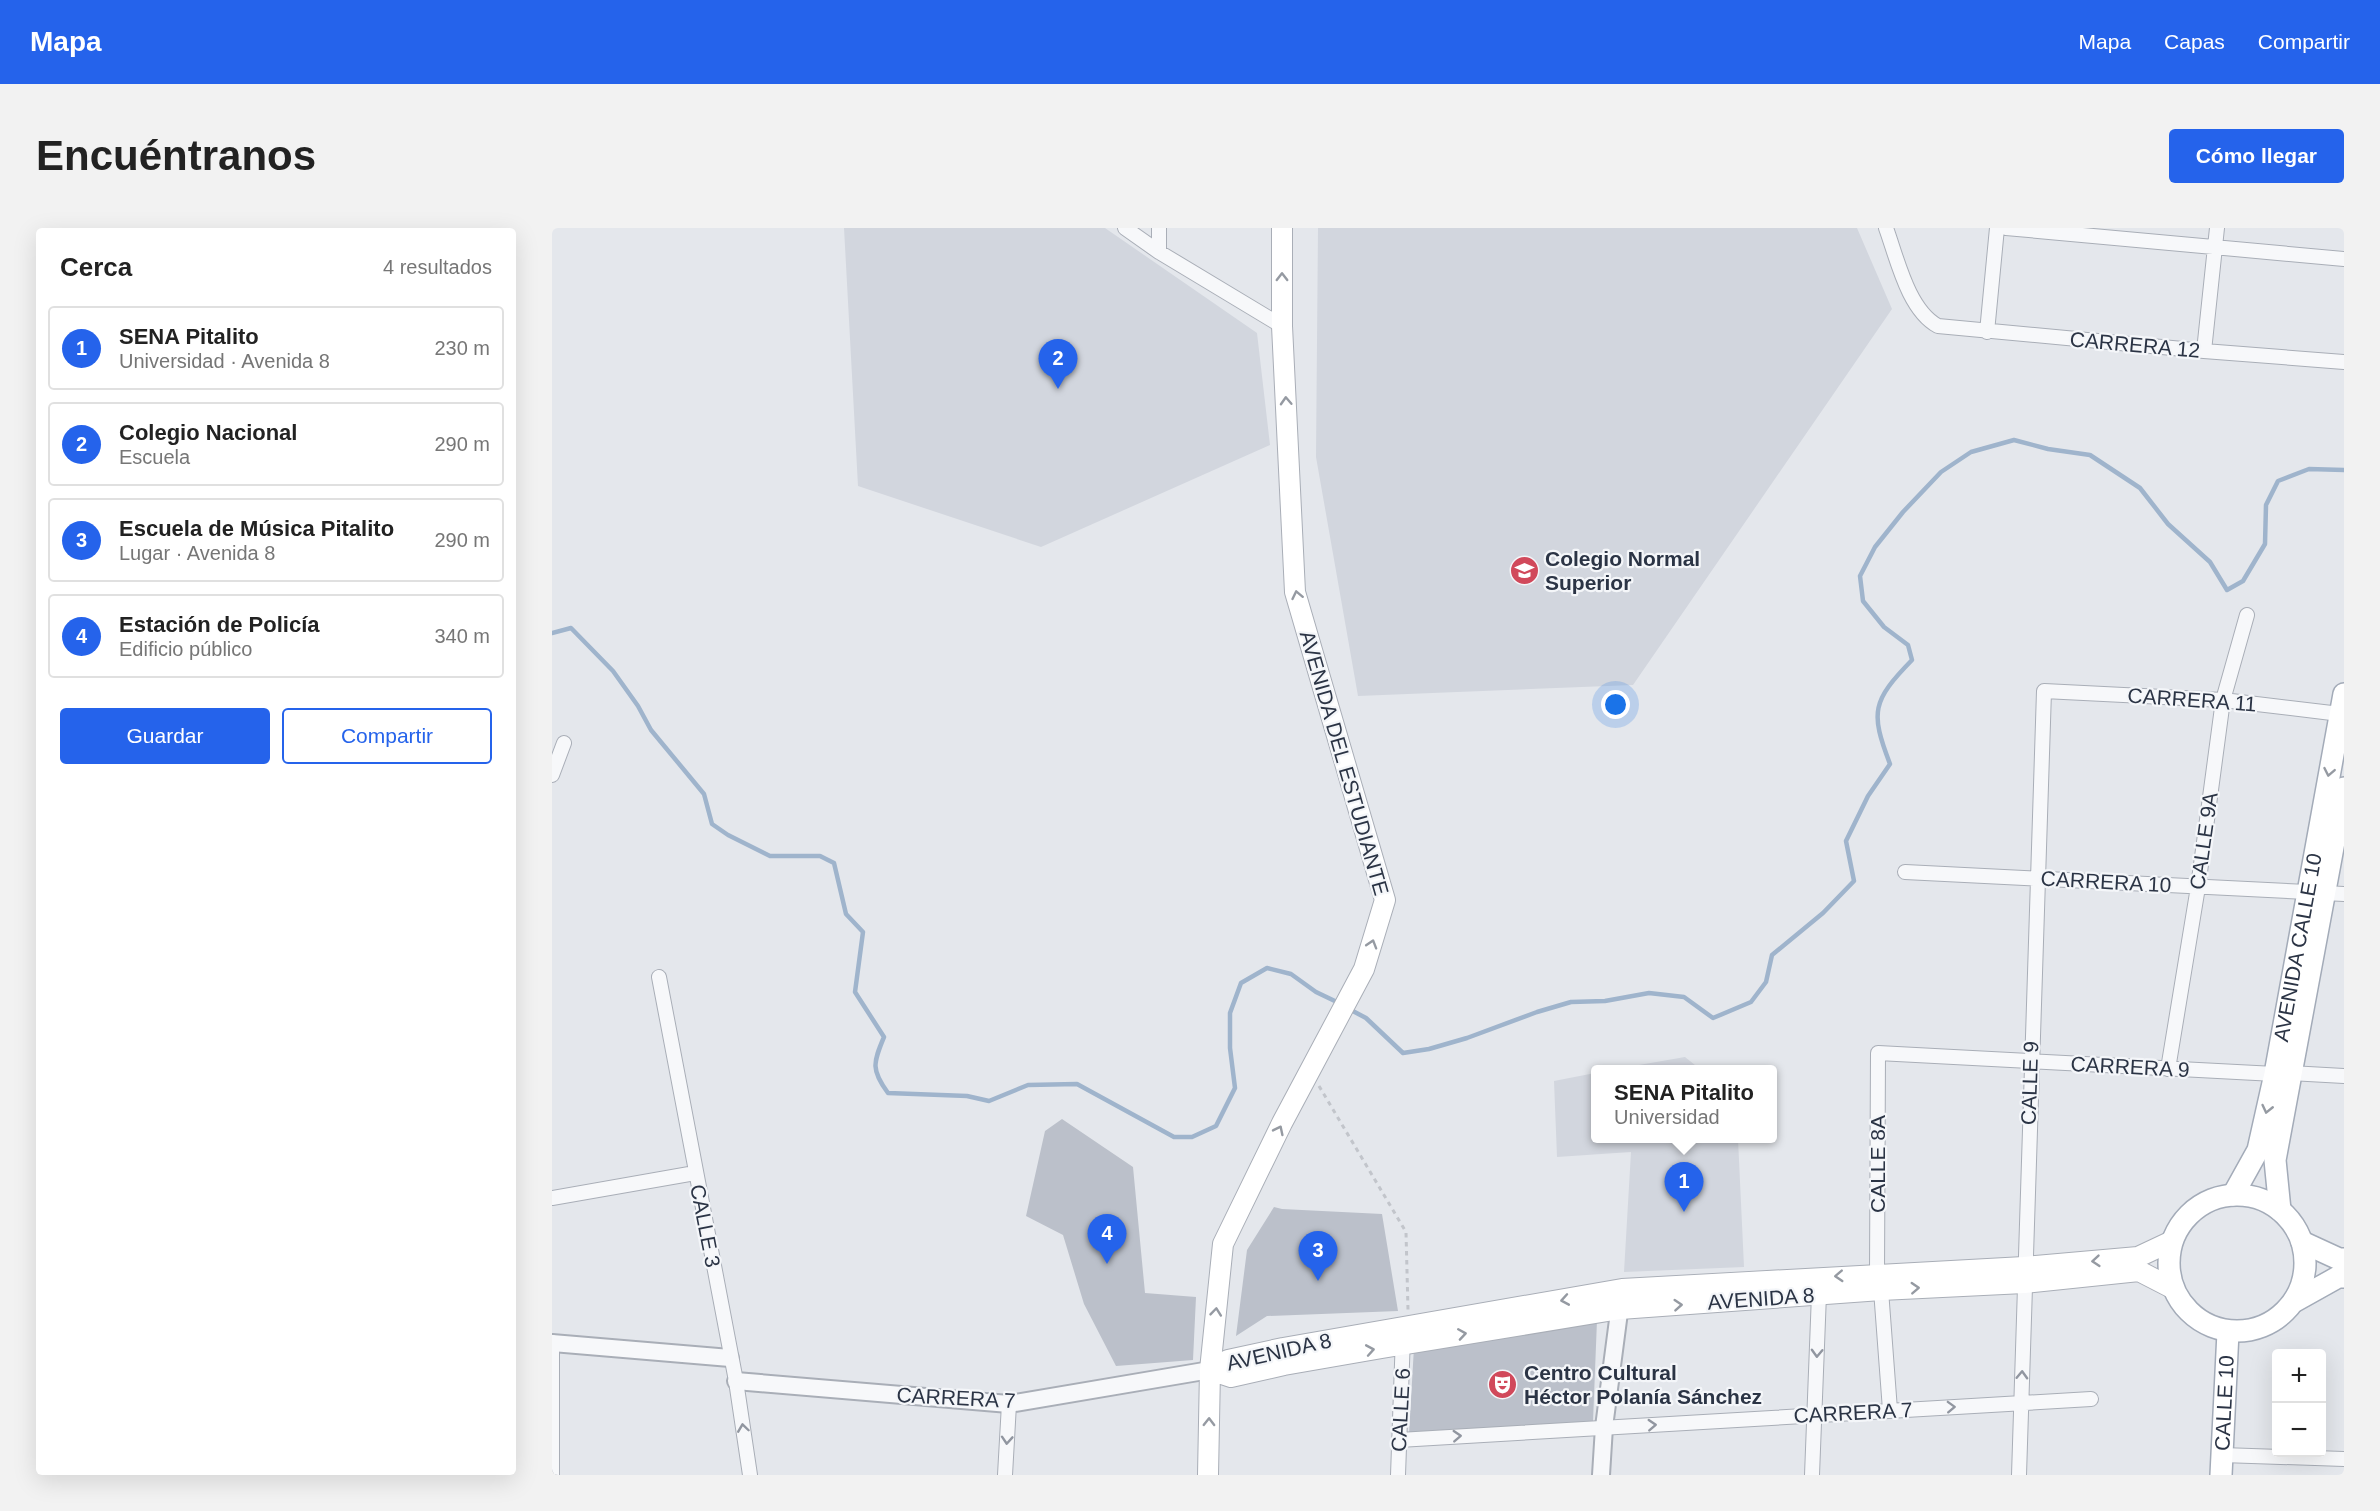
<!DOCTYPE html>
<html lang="es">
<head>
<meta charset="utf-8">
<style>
  :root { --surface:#fff; --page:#f2f2f2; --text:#222; --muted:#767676; --line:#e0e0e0; --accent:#2563eb }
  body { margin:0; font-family:Arial,sans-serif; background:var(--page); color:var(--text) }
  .controls { position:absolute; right:18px; bottom:18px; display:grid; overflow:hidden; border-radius:6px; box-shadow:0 6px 24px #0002 }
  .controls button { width:54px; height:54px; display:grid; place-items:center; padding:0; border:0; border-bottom:2px solid var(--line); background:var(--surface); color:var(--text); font:30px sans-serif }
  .you { position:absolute; left:1064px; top:477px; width:21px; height:21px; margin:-15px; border:4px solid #fff; border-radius:50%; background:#1a73e8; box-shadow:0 0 0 9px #1a73e833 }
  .badge { display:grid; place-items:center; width:39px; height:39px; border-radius:50%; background:var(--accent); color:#fff; font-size:20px; font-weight:700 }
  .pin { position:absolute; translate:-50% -50px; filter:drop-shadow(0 2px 3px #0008) }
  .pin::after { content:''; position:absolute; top:32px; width:21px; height:18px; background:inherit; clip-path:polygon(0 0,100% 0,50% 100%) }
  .popup { position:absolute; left:1039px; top:837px; width:186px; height:78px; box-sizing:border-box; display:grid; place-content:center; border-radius:6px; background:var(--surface); filter:drop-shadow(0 2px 4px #0005); font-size:20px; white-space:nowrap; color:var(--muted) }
  .popup b { font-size:22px; color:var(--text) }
  .popup::after { content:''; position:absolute; left:50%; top:100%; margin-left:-12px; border:12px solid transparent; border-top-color:var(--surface) }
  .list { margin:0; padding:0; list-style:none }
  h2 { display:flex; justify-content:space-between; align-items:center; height:78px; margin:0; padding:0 24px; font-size:26px }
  h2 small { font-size:20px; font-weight:400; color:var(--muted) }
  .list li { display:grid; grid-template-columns:39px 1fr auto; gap:18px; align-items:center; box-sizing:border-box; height:84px; margin:0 12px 12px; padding:0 12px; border:2px solid var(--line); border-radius:6px }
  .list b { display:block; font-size:22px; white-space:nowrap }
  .list p { margin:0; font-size:20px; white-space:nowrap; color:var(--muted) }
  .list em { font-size:20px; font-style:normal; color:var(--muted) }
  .actions { display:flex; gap:12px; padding:18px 24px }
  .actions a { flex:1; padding:14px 0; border:2px solid var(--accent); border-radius:6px; text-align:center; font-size:21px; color:var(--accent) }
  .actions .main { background:var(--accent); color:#fff }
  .map { position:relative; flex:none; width:1792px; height:1247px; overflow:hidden; border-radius:6px }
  header { display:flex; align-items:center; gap:36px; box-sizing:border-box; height:84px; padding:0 30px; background:var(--accent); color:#fff }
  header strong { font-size:28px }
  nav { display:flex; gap:33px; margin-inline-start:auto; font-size:21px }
  .intro { display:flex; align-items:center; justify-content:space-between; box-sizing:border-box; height:144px; padding:0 36px }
  h1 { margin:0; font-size:42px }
  .button { padding:15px 27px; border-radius:6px; background:var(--accent); color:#fff; font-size:21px; font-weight:700 }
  main { display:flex; gap:36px; padding:0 36px }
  aside { flex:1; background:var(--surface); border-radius:6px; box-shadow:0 6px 24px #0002 }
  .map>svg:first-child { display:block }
</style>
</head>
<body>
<header>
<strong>Mapa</strong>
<nav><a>Mapa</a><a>Capas</a><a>Compartir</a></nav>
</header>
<div class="intro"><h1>Encuéntranos</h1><a class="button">Cómo llegar</a></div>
<main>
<aside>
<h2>Cerca<small>4 resultados</small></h2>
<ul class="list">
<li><span class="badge">1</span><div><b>SENA Pitalito</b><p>Universidad · Avenida 8</p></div><em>230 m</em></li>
<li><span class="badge">2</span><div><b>Colegio Nacional</b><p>Escuela</p></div><em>290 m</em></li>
<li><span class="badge">3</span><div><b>Escuela de Música Pitalito</b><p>Lugar · Avenida 8</p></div><em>290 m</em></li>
<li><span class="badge">4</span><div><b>Estación de Policía</b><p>Edificio público</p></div><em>340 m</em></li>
</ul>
<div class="actions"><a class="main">Guardar</a><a>Compartir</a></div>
</aside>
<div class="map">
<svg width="1792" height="1247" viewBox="0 0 1792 1247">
  <rect width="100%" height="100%" fill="#e4e7ec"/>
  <path fill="#d2d6de" d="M292 0H553L705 105 718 217 489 319 306 258Z
    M766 0H1305L1340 81 1081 457 806 468 764 229Z
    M1133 829 1148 841H1064Z
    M1043 845 1044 910 1186 911 1192 1039 1072 1044 1079 924 1005 929 1002 853Z"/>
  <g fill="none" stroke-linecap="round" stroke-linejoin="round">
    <path stroke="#9fb4cc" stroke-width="4.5" d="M0 405 19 400 61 443 86 478 99 502 152 566 160 596 176 607 218 628H268L282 635 294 686 311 704 303 764 332 809C321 835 319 842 336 865L415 868 437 873 476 857 525 856 622 909H640L664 898 683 860 678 820V785L689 755 715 740 739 746 764 764 787 775
      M797 781 814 790 851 825 877 821 915 810 985 784 1019 774 1053 773 1097 765 1132 769 1161 790 1199 774 1214 754 1220 727 1271 685 1302 653 1294 613 1316 568 1338 536C1318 484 1320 473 1360 432L1356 417 1332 399 1311 373 1308 348 1323 319 1351 284 1389 244 1419 224 1462 212 1496 221 1538 227 1588 260 1616 296 1658 334 1675 362 1691 353 1713 316 1714 277 1726 253 1757 241 1792 242"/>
  </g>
  <path fill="#bbc0ca" d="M510 891 581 939 593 1065 644 1069 641 1132 564 1138 532 1076 511 1007 474 988 493 903Z
    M722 979 730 981 830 986 846 1083 715 1088 684 1108 695 1022Z
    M1045 1092 1041 1194 857 1206 862 1119Z"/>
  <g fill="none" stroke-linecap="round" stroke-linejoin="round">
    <defs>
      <path id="minor" d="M573 0 607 24 730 98
        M607 0V24
        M1334 0C1345 30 1356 82 1386 98L1652 123 1792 134
        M1454 0 1792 31
        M1435 104 1445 0
        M1652 123 1665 0
        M0 547 12 515
        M1353 644 1755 664
        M1772 665 1792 666
        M107 749 184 1153 198 1247
        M1616 841 1646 659 1671 472 1695 387
        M1738 845 1792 848
        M0 970 143 945
        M1325 1046 1326 825 1723 846
        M1329 1062 1338 1182
        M0 1114V1247
        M847 1212 1539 1171
        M1670 1227 1792 1231
        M453 1247 457 1176
        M846 1247 851 1108
        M1260 1247 1267 1066
        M1467 1247 1492 463 1671 472 1788 486"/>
      <path id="tertiary" d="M0 1115 178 1130
        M184 1153 457 1176 658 1142
        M1049 1247 1052 1199 1069 1069"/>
      <path id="secondary" d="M658 1142 679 1149 732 1137 830 1120 1068 1081 1329 1062 1472 1055 1587 1043 1622 1061
        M658 1142 676 1132 731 1120 1070 1061 1472 1039 1586 1029 1620 1013
        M656 1247 658 1142 671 1016 730 895 812 741 833 672 743 364 730 98V0"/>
      <g id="primary">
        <circle cx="1685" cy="1035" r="68"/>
        <path id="s1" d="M1681 967 1706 922 1723 846 1792 466"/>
        <path d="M1728 982 1723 932 1792 560"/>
        <path d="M1750 1014 1787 1031H1792"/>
        <path d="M1743 1073 1786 1049H1792"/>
        <path id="s2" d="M1669 1247 1676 1104"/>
      </g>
    </defs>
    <use href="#minor" stroke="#a9aeb7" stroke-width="16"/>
    <use href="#tertiary" stroke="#a9aeb7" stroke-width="20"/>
    <use href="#secondary" stroke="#a9aeb7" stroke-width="22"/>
    <use href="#primary" stroke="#a3abb8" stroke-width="24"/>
    <path stroke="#c2c5cb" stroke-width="3" stroke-dasharray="4.5 4.5" stroke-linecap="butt" d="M767 858 854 1004 856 1082"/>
    <use href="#minor" stroke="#f7f8fa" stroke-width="14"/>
    <use href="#tertiary" stroke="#f7f8fa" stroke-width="16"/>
    <use href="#secondary" stroke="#fff" stroke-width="20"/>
    <use href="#primary" stroke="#fff" stroke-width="21"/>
  </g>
  <defs><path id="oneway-chevron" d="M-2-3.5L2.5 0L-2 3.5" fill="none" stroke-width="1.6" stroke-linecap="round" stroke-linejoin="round" transform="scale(1.5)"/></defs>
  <g stroke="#959aa2">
    <use href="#oneway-chevron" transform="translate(730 49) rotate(-90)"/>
    <use href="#oneway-chevron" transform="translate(734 173) rotate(-93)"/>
    <use href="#oneway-chevron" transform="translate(745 367) rotate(-102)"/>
    <use href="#oneway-chevron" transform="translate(1777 544) rotate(101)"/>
    <use href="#oneway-chevron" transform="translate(820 716) rotate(-73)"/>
    <use href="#oneway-chevron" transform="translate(1715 881) rotate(103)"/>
    <use href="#oneway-chevron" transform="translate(727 902) rotate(-64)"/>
    <use href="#oneway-chevron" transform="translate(1544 1033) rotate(175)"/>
    <use href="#oneway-chevron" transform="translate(1287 1048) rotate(177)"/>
    <use href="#oneway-chevron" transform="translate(1363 1060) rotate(-3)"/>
    <use href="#oneway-chevron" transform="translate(1013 1072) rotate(170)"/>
    <use href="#oneway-chevron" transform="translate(1126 1077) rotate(-4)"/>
    <use href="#oneway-chevron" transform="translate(664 1084) rotate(-84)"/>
    <use href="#oneway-chevron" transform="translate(910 1106) rotate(-9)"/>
    <use href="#oneway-chevron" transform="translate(818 1122) rotate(-10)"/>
    <use href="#oneway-chevron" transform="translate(657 1194) rotate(-89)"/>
  </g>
  <g stroke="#9196a0">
    <use href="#oneway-chevron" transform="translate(1265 1125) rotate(92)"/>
    <use href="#oneway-chevron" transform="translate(1470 1147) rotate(-88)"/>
    <use href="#oneway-chevron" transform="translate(1399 1179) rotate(-2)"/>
    <use href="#oneway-chevron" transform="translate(1100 1197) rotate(-3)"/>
    <use href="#oneway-chevron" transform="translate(191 1200) rotate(-98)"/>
    <use href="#oneway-chevron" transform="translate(905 1208) rotate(-3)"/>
    <use href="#oneway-chevron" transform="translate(455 1212) rotate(94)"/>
  </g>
  <defs>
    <symbol id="school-disc" viewBox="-11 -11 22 22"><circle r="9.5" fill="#d1495b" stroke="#f4f6f9"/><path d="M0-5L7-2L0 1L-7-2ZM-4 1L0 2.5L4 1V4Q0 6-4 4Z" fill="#fff"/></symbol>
    <symbol id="theatre-disc" viewBox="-11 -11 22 22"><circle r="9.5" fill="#d1495b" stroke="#f4f6f9"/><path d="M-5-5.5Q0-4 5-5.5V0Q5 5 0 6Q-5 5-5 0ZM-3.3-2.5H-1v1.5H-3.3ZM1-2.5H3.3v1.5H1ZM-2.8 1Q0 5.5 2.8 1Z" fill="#fff"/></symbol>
  </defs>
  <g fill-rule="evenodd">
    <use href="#school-disc" x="956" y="326" width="33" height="33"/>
    <use href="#theatre-disc" x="934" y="1140" width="33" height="33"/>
  </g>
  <g text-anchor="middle" stroke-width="4.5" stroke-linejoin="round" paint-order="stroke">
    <g font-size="21" fill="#2b3445" stroke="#f4f6f9">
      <text transform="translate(1583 117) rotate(5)" y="7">CARRERA 12</text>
      <text transform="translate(1640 472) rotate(4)" y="7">CARRERA 11</text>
      <text transform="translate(792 535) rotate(74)" y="7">AVENIDA DEL ESTUDIANTE</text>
      <text transform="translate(1652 613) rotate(-82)" y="7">CALLE 9A</text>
      <text transform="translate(1554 654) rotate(3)" y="7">CARRERA 10</text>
      <text dy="7" stroke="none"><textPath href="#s1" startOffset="258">AVENIDA CALLE 10</textPath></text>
      <text transform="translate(1578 839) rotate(3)" y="7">CARRERA 9</text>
      <text transform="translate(1478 855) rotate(-88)" y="7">CALLE 9</text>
      <text transform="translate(1326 936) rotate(-90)" y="7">CALLE 8A</text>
      <text transform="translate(153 998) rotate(79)" y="7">CALLE 3</text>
      <text transform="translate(1209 1071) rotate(-4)" y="7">AVENIDA 8</text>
      <text transform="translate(727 1124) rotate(-13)" y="7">AVENIDA 8</text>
      <text transform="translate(404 1170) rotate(3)" y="7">CARRERA 7</text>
      <text dy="7" stroke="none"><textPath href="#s2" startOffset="72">CALLE 10</textPath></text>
      <text transform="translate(849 1182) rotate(-87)" y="7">CALLE 6</text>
      <text transform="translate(1301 1185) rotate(-3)" y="7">CARRERA 7</text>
    </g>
    <g font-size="21" font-weight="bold" fill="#2b3445" stroke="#f4f6f9" text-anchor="start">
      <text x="993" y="338">Colegio Normal<tspan x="993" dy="24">Superior</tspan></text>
      <text x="972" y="1152">Centro Cultural<tspan x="972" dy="24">Héctor Polanía Sánchez</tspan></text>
    </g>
  </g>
</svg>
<div class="controls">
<button>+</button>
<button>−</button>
</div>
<div class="you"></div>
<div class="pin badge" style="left:1132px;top:984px">1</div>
<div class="popup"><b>SENA Pitalito</b>Universidad</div>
<div class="pin badge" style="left:506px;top:161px">2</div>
<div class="pin badge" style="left:766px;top:1053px">3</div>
<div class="pin badge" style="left:555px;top:1036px">4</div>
</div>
</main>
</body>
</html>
